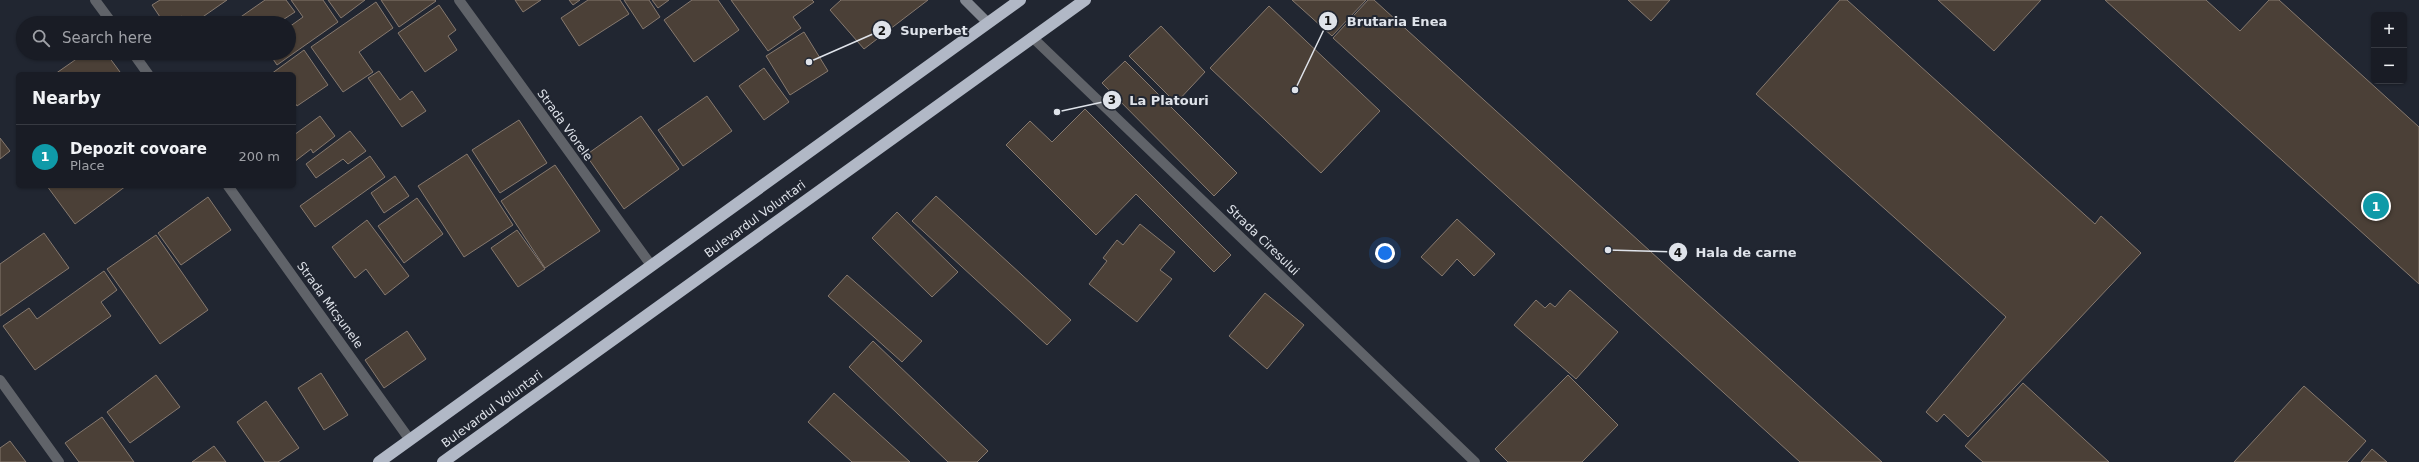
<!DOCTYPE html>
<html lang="en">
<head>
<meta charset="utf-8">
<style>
  :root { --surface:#191c25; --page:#22252d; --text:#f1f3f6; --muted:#9fa1a7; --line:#373a42; --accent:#b45309 }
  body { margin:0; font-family:"DejaVu Sans",sans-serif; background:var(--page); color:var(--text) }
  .controls { position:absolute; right:12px; top:12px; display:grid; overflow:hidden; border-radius:6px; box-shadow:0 1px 3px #0004 }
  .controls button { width:36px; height:36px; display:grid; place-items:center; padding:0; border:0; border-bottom:1px solid var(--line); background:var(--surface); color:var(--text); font:20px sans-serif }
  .you { position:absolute; left:1385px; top:253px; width:14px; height:14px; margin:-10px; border:3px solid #fff; border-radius:50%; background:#1a73e8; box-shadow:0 0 0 6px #1a73e833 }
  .badge { display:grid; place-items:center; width:26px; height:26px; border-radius:50%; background:var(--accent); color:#fff; font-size:13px; font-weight:700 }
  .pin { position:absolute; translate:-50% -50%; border:2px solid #fff; box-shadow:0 1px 4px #0006 }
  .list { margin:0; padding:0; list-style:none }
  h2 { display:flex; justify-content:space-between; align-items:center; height:52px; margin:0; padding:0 16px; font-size:17px }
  h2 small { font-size:13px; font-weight:400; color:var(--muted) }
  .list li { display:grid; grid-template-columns:26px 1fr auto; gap:12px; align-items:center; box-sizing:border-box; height:64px; padding:0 16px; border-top:1px solid var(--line) }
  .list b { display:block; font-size:15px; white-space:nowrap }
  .list p { margin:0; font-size:13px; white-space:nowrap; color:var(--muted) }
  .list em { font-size:13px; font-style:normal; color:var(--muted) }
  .icon { flex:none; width:22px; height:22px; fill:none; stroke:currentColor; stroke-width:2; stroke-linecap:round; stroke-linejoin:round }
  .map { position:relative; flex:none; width:2419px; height:462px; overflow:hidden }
  .search { position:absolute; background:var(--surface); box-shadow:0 1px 3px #0004; left:16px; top:16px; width:280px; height:44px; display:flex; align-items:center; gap:10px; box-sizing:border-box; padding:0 14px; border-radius:22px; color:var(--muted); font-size:15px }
  .panel { position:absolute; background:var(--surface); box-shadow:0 1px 3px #0004; left:16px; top:72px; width:280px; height:116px; border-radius:6px }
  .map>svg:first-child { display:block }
</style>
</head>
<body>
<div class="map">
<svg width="2419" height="462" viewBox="0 0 2419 462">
  <rect width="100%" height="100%" fill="#212631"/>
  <path fill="#4b4037" stroke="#86796f" d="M160 0H227L194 23H187L182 16 172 23H164L152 5Z
    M265 0H286L295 12 278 23H232Z
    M291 0H323L338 22 277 65 269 53H289V27L303 17Z
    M328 0H365L341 18Z
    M381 0H435L436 1 399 27Z
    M515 0H541L523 12Z
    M569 0H580L573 5Z
    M588 0H620L629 14 579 46 561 18Z
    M624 0H649L660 17 643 29Z
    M652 0H669L658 8Z
    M692 0H718L739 30 694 62 664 20Z
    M731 0H812L814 2 793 17 801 28 768 51Z
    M841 0H928L864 49 830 10Z
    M1292 0H1366L1332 36Z
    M1368 0H1374L1882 462H1800L1333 38Z
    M1628 0H1670L1651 21Z
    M1840 0H1847L2095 224 2101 216 2141 253 1968 437 1944 414 1937 422 1926 412 2006 317 1756 94Z
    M1938 0H2041L1994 51Z
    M2105 0H2206L2240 31 2269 0H2279L2419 127V284Z
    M376 2 393 28 359 52 373 72 343 92 311 47Z
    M439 5 456 30 448 36 457 50 425 72 398 33Z
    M1269 6 1380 111 1321 173 1210 68Z
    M1161 26 1205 72 1176 103 1129 56Z
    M804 32 828 71 790 95 766 56Z
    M304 50 328 85 297 106 294 101V74H271Z
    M85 53H106L120 72 116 74H55Z
    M1125 61 1237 173 1214 196 1102 83Z
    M764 68 789 102 764 120 739 86Z
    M379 71 400 100 412 91 426 111 402 127 368 78Z
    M707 96 732 131 683 166 658 130Z
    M1085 109 1231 255 1214 272 1136 194 1096 235 1006 145 1030 121 1052 142Z
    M320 116 335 136 313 153 311 149 294 162V135Z
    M641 116 679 169 624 209 586 155Z
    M519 120 547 163 500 193 472 150Z
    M350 131 366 151 348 164 343 159 316 178 306 164Z
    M0 138 10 151 0 159Z
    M467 154 513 225 464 257 418 186Z
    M370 156 385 177 315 227 300 206Z
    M555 165 600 231 545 268 501 201Z
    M395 176 409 196 384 213 371 193Z
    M47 186H126L75 224Z
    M936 196 1071 320 1047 345 912 221Z
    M208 197 231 230 181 265 158 233Z
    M417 198 443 234 404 263 378 226Z
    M897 212 958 272 932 297 872 238Z
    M1457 219 1495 254 1474 276 1457 259 1442 276 1421 257Z
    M367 220 409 276 385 295 366 269 355 278 332 247Z
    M1140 224 1175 252 1160 270 1172 279 1137 322 1089 284 1107 261 1103 258 1117 240 1123 245Z
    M517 230 545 269 518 287 491 248Z
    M44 233 69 268 0 316V264Z
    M156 235 208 310 160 344 107 269Z
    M104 271 117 290 101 302 111 316 35 370 3 326 29 308 37 319Z
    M847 275 922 341 902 362 828 296Z
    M1570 290 1618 332 1576 379 1514 325 1536 300 1545 308 1550 303 1555 307Z
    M1265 293 1304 325 1267 369 1229 336Z
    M407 331 426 359 384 388 365 360Z
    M873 341 988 451 977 462H948L849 367Z
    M321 373 348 415 324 430 298 388Z
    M156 375 180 407 130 443 107 412Z
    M1568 375 1618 425 1582 462H1508L1495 449Z
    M2023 383 2109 462H1983L1965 446Z
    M2304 386 2366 441 2347 462H2234Z
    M834 393 910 462H852L808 422Z
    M266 401 299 448 278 462H265L237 422Z
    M102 417 134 462H79L65 443Z
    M10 441 26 462H0V448Z
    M214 446 226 462H192Z
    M2372 449 2387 462H2361Z"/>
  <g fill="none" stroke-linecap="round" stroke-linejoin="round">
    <path stroke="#606369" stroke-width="10" d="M95 0 112 23
      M459 0 651 265
      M1032 37 1475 462
      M133 53 148 74
      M228 186 410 440
      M0 380 59 462"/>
    <path stroke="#81868f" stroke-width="10" d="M965 0 988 23"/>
    <path stroke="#b1b8c6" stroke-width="12" d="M379 462 1020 0
      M443 462 1085 0"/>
  </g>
  <g text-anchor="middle" stroke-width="4" stroke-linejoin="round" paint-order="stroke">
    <g font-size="12" fill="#dfe3ea" stroke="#212631">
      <text transform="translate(565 125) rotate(54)" y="4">Strada Viorele</text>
      <text transform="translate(755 219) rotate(-36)" y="4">Bulevardul Voluntari</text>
      <text transform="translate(1263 240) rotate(44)" y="4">Strada Ciresului</text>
      <text transform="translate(330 305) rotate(54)" y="4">Strada Micșunele</text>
      <text transform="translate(492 409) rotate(-36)" y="4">Bulevardul Voluntari</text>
    </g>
  </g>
  <path fill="none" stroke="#dfe3ea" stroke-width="1.5" d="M1295 90L1328 21M809 62L882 30M1057 112L1112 100M1608 250L1678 252"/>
  <g fill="#dfe3ea" stroke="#212631" stroke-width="1.5">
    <circle cx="1295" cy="90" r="4"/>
    <circle cx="809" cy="62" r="4"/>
    <circle cx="1057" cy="112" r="4"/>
    <circle cx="1608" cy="250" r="4"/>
    <circle cx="1328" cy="21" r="10"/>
    <circle cx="882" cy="30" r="10"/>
    <circle cx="1112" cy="100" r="10"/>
    <circle cx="1678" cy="252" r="10"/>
  </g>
  <g font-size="12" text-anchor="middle" font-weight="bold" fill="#111">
    <text x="1328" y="25">1</text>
    <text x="882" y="35">2</text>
    <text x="1112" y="104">3</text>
    <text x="1678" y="257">4</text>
  </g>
  <g font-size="13" text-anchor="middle" font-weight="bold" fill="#dfe3ea" stroke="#212631" stroke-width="4" stroke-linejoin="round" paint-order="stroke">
    <text x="1397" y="26">Brutaria Enea</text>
    <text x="934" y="35">Superbet</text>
    <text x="1169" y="105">La Platouri</text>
    <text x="1746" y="257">Hala de carne</text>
  </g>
</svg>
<div class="controls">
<button>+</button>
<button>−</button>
</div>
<div class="you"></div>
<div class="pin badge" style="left:2376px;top:206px;background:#0f9aa8">1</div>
<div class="search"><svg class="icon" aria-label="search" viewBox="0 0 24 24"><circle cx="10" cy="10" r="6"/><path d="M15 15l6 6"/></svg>Search here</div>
<section class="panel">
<h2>Nearby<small></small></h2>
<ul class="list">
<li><span class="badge" style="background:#0f9aa8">1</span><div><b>Depozit covoare</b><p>Place</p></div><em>200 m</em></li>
</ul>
</section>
</div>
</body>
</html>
